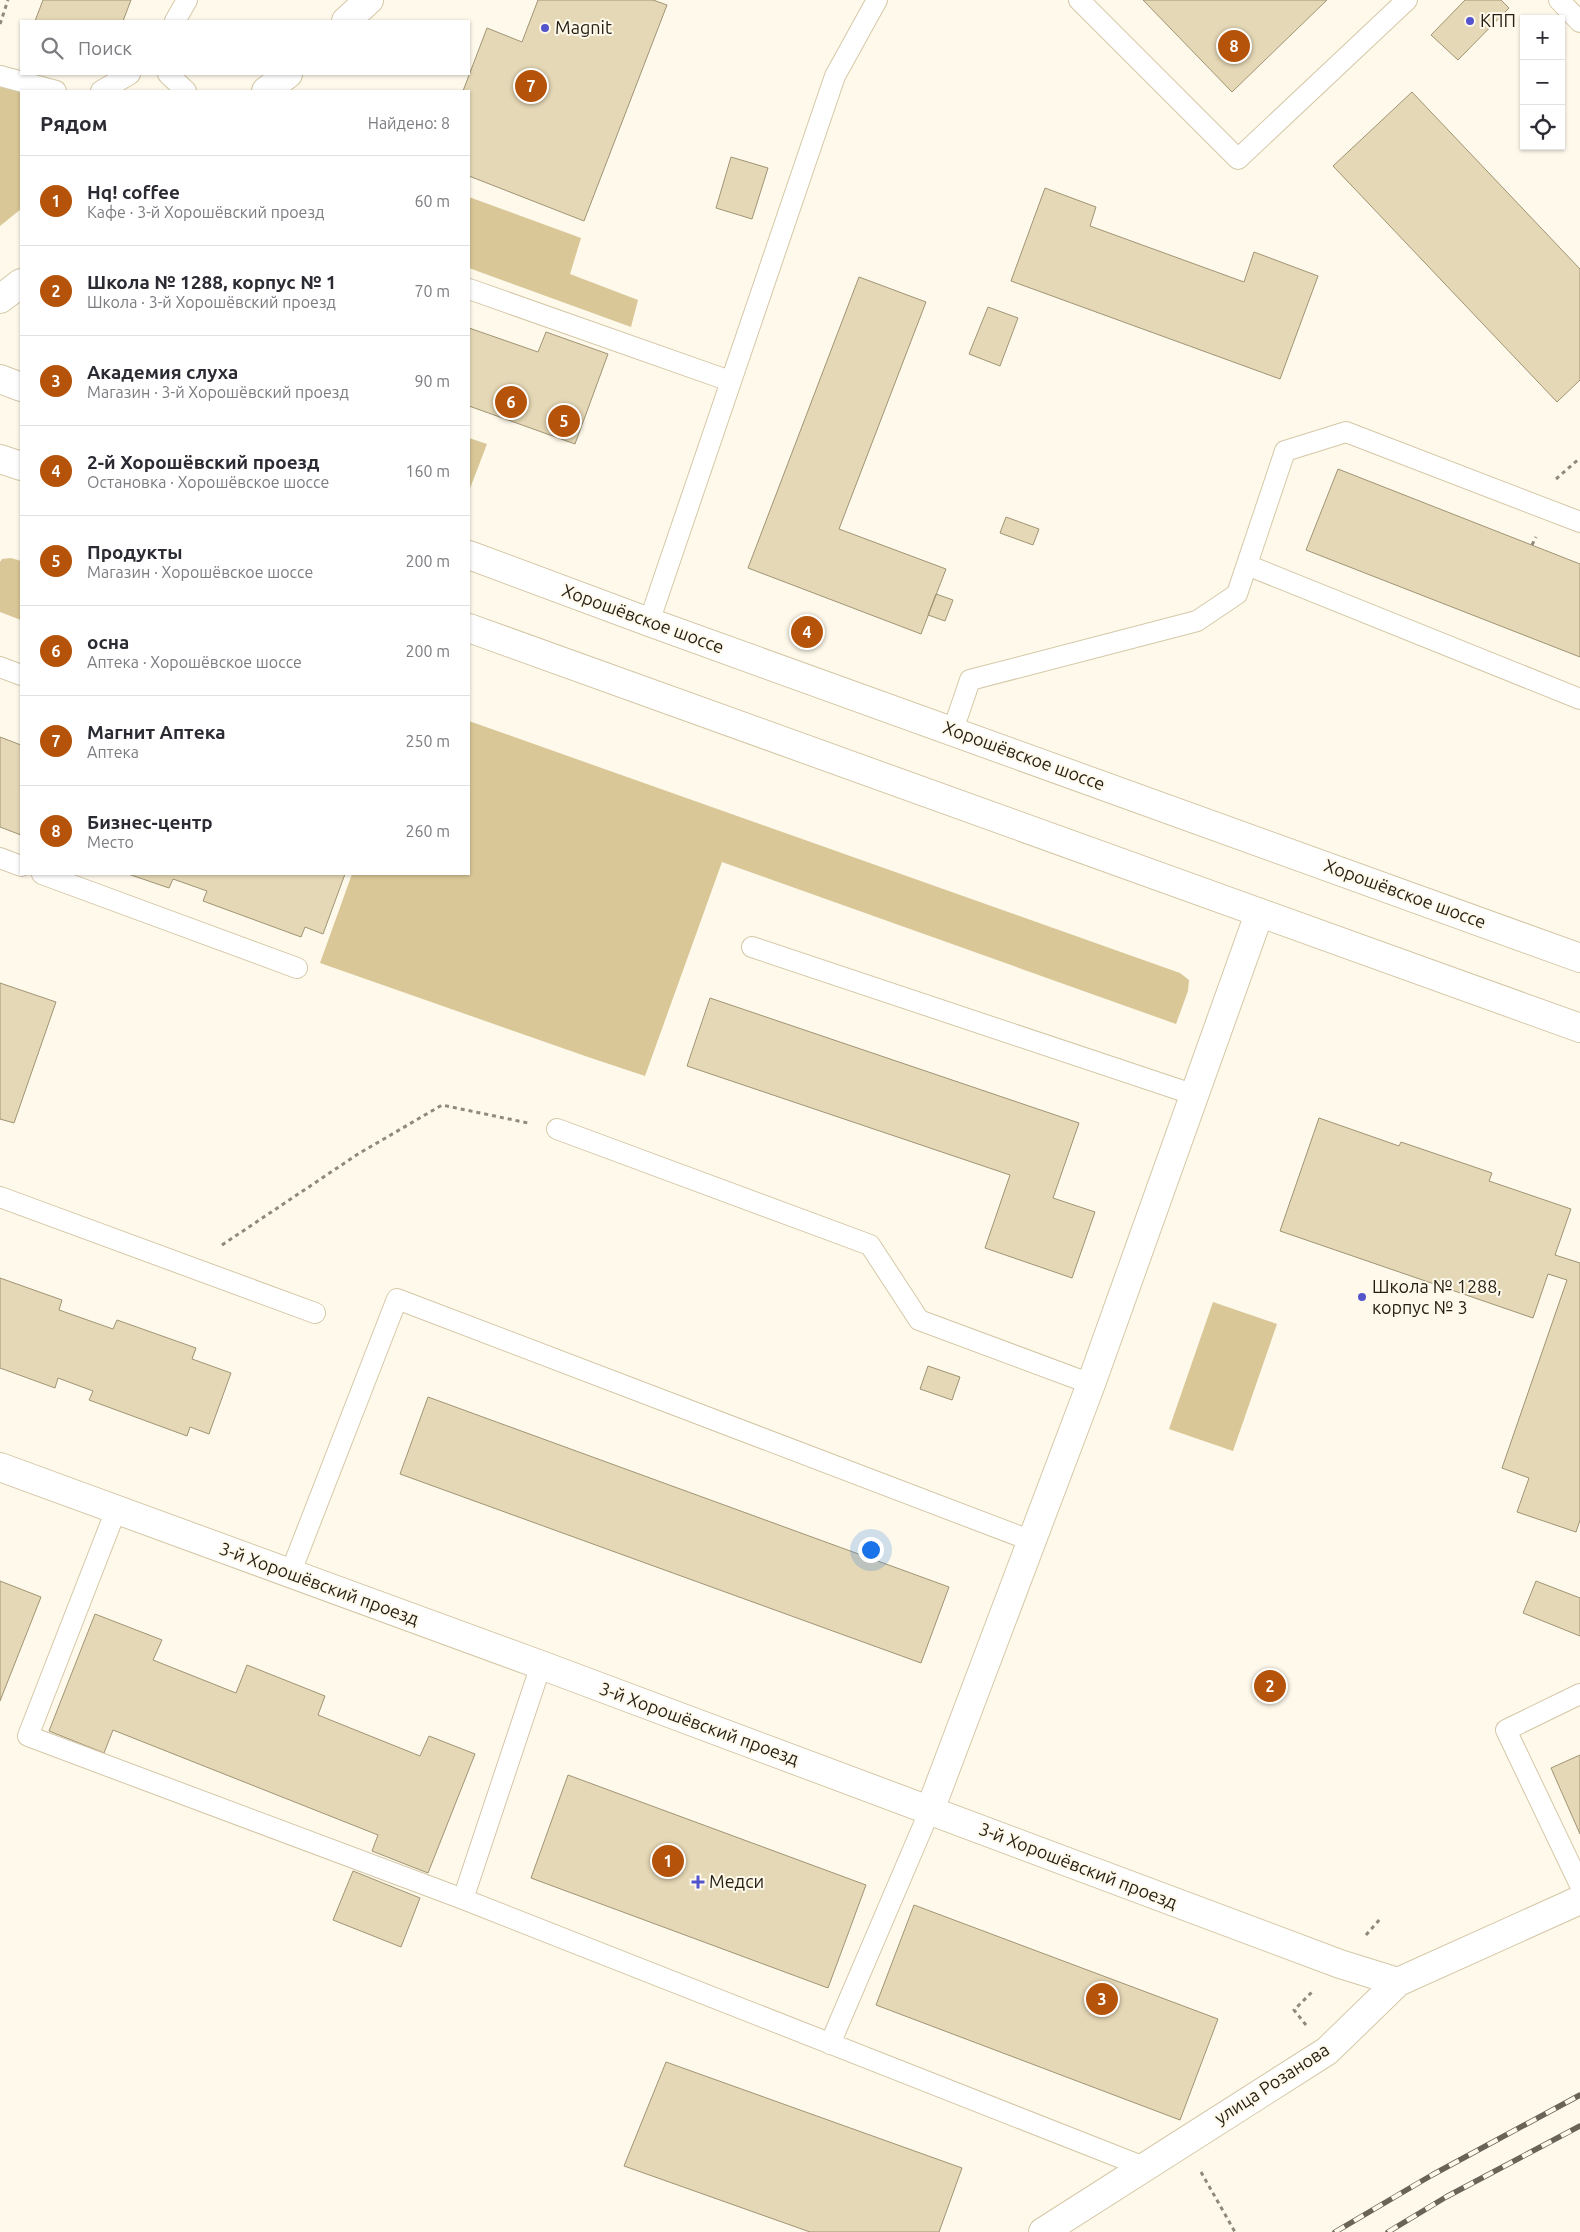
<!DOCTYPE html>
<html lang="ru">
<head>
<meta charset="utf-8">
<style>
  :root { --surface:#fff; --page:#f7f7f7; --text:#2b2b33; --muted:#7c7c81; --line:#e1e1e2; --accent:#b45309 }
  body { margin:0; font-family:Ubuntu,sans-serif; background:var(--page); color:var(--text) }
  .controls { position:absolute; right:15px; top:15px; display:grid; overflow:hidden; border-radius:0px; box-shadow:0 1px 4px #0004 }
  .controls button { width:45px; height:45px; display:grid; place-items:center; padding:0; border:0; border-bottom:1px solid var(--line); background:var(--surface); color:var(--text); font:25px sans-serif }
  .you { position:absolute; left:870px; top:1549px; width:18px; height:18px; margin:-12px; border:4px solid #fff; border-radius:50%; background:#1a73e8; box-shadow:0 0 0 8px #1a73e833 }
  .badge { display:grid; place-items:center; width:32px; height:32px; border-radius:50%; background:var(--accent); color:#fff; font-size:16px; font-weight:700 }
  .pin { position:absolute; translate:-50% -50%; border:2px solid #fff; box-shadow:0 1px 5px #0006 }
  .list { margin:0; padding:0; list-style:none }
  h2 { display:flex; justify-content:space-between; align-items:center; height:65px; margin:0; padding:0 20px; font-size:21px }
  h2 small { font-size:16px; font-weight:400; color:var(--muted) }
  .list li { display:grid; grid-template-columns:32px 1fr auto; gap:15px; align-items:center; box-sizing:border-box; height:90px; padding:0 20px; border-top:1px solid var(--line) }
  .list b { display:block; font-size:19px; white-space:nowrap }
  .list p { margin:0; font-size:16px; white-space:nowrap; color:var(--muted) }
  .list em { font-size:16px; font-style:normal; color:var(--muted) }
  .icon { flex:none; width:28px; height:28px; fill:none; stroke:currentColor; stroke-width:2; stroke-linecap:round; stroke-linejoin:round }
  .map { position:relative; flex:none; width:1580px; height:2232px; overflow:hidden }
  .search { position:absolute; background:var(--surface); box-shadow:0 1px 4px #0004; left:20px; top:20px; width:450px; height:55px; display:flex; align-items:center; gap:12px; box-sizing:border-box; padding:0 18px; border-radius:0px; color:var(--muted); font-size:19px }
  .panel { position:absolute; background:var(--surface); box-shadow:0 1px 4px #0004; left:20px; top:90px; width:450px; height:785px; border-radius:0px }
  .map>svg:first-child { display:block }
</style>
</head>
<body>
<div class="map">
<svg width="1580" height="2232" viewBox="0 0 1580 2232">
  <rect width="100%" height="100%" fill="#fef9eb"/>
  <path fill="#d9c797" d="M0 87 21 91V209L0 226Z
    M469 197 581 238 570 274 638 300 631 327 469 268Z
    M469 438 487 444 469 491Z
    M11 558 21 561V620L0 612V562L2 559Z
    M469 721 1180 973 1189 980 1188 991 1176 1024 722 862 645 1076 588 1057 320 963 352 874H469Z
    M1213 1302 1277 1324 1233 1451 1169 1429Z"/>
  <path fill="#e5d8b6" stroke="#a09474" d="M43 0H131L123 21H35Z
    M538 0H653L667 5 584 221 469 176V91H463L487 28 522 42Z
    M1143 0H1327L1232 92Z
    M1465 0H1501L1509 8 1458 60 1431 35Z
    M1412 92 1580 269V380L1557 402 1333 166Z
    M731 157 768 168 752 219 716 208Z
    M1045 188 1096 207 1090 226 1244 282 1254 252 1318 276 1280 379 1011 281Z
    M859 277 926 302 839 529 946 569 921 634 748 568Z
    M988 307 1018 318 1000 366 969 354Z
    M469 328 538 352 546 332 608 354 575 444 469 406Z
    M1338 469 1580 564V657L1306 550Z
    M1006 517 1039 529 1033 545 1000 533Z
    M936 594 953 600 945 621 928 615Z
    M0 737 21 745V835L0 827Z
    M128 874H345L323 934 305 927 301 937 203 901 207 891 173 879 169 888Z
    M0 983 56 1002 14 1123 0 1119Z
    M710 998 1079 1123 1053 1198 1095 1212 1072 1278 985 1248 1010 1175 687 1066Z
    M1319 1118 1399 1146 1401 1142 1492 1173 1489 1181 1571 1209 1555 1255 1580 1263V1520L1576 1532 1517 1512 1529 1478 1502 1468 1567 1280 1548 1274 1533 1318 1280 1231Z
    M0 1278 62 1300 59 1310 113 1329 117 1320 196 1348 192 1359 231 1373 209 1434 190 1427 187 1436 89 1400 93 1391 58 1378 55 1388 0 1368Z
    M928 1366 960 1377 952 1400 920 1389Z
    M428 1397 949 1587 921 1663 400 1474Z
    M0 1581 41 1597 0 1701Z
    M1536 1581 1580 1598V1636L1523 1613Z
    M95 1614 162 1640 153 1660 236 1693 247 1665 325 1696 318 1715 420 1756 429 1736 475 1754 428 1873 372 1851 378 1835 113 1730 104 1753 49 1731Z
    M1580 1755V1834L1551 1768Z
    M568 1775 866 1885 828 1988 531 1878Z
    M353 1871 420 1898 401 1947 333 1920Z
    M914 1905 1218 2019 1180 2120 876 2005Z
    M666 2062 962 2168 939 2232H810L624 2166Z"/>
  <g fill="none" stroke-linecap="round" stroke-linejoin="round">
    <defs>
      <path id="lane" d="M1079 0 1238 159 1407 0
        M1559 0 1580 22
        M175 21 187 0
        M168 74 186 91
        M0 76 56 91
        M101 91 130 74
        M469 289 730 381
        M1247 565 1580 699
        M649 622 835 76 877 0
        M0 667 21 675
        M953 730 970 680 1197 621 1237 594 1285 451 1346 432 1580 522
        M0 858 21 866
        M42 874 297 968
        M752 947 1195 1095
        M557 1129 870 1245 919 1320 1091 1384
        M0 1197 315 1313
        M116 1510 28 1736 463 1899 1144 2167
        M290 1574 397 1299 1032 1541
        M1580 1694 1506 1730 1580 1885
        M463 1899 541 1665
        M830 2044 930 1810"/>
      <path id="street" d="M0 1467 541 1665 1340 1964 1398 1982
        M930 1810 1091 1384 1259 914
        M1043 2232 1327 2051 1398 1982 1580 1900"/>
      <path id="secondary" d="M346 21 369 0
        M266 91 288 74
        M0 299 21 283
        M0 379 21 387
        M0 459 21 466
        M469 555 649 622 1580 958
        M469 628 1580 1028"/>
    </defs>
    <use href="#lane" stroke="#d5c8a7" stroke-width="22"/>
    <use href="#street" stroke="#d5c8a7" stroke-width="30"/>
    <use href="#secondary" stroke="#d5c8a7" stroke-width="30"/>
    <path stroke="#8e897c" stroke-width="3" stroke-dasharray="4 4" stroke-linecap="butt" d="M0 24 8 0
      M1556 479 1580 458
      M1532 545 1536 537
      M222 1245 358 1154 442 1105 528 1123
      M1366 1935 1380 1919
      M1306 2025 1294 2010 1313 1991
      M1201 2172 1235 2232"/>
    <use href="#lane" stroke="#fff" stroke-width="20"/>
    <use href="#street" stroke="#fff" stroke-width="28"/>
    <use href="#secondary" stroke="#fff" stroke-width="28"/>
    <defs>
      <path id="rail" d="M1335 2232 1432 2175 1580 2095
        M1388 2232 1446 2197 1580 2126"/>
    </defs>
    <use href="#rail" stroke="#696457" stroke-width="5.5"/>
    <use href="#rail" stroke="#fef9eb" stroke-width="4" stroke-dasharray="11" stroke-linecap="butt"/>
  </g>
  <g fill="#5455cc" stroke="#fef9eb" stroke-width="2">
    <circle cx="1470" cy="21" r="5"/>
    <circle cx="545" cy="28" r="5"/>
    <circle cx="1362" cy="1297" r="5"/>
    <path d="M695.5 1874.5h5v5h5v5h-5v5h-5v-5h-5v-5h5z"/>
  </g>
  <g text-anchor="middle" stroke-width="4" stroke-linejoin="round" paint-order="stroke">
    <g font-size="18" fill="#241f12" stroke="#fef9eb" text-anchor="start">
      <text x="1480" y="27">КПП</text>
      <text x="555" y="34">Magnit</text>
      <text x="1372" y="1293">Школа № 1288,<tspan x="1372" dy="21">корпус № 3</tspan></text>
      <text x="709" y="1888">Медси</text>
    </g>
    <g font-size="18" fill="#241f12" stroke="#fef9eb">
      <text transform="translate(643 619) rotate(20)" y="6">Хорошёвское шоссе</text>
      <text transform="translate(1024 756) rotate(20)" y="6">Хорошёвское шоссе</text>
      <text transform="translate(1405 894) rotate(20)" y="6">Хорошёвское шоссе</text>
      <text transform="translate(319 1584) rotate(20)" y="6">3-й Хорошёвский проезд</text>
      <text transform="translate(699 1724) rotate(20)" y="6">3-й Хорошёвский проезд</text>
      <text transform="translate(1078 1866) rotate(21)" y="6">3-й Хорошёвский проезд</text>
      <text transform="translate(1272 2084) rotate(-33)" y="6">улица Розанова</text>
    </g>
  </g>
</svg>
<div class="controls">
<button>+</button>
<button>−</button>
<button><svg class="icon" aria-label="locate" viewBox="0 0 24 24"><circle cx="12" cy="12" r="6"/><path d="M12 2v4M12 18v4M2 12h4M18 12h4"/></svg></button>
</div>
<div class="you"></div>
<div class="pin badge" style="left:668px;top:1861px">1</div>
<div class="pin badge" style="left:1270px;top:1686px">2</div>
<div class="pin badge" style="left:1102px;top:1999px">3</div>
<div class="pin badge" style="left:807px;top:632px">4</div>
<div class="pin badge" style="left:564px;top:421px">5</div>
<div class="pin badge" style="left:511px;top:402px">6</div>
<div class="pin badge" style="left:531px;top:86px">7</div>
<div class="pin badge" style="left:1234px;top:46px">8</div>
<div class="search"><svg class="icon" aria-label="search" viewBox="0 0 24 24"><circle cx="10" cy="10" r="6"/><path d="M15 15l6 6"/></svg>Поиск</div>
<section class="panel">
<h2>Рядом<small>Найдено: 8</small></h2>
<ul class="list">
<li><span class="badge">1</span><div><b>Hq! coffee</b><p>Кафе · 3-й Хорошёвский проезд</p></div><em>60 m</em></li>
<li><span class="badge">2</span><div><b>Школа № 1288, корпус № 1</b><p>Школа · 3-й Хорошёвский проезд</p></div><em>70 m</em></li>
<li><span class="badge">3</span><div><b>Академия слуха</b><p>Магазин · 3-й Хорошёвский проезд</p></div><em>90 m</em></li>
<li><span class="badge">4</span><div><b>2-й Хорошёвский проезд</b><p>Остановка · Хорошёвское шоссе</p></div><em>160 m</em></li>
<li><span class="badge">5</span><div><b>Продукты</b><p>Магазин · Хорошёвское шоссе</p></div><em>200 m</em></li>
<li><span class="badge">6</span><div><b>осна</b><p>Аптека · Хорошёвское шоссе</p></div><em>200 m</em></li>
<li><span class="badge">7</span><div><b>Магнит Аптека</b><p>Аптека</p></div><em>250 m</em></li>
<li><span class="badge">8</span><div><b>Бизнес-центр</b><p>Место</p></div><em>260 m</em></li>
</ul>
</section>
</div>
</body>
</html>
